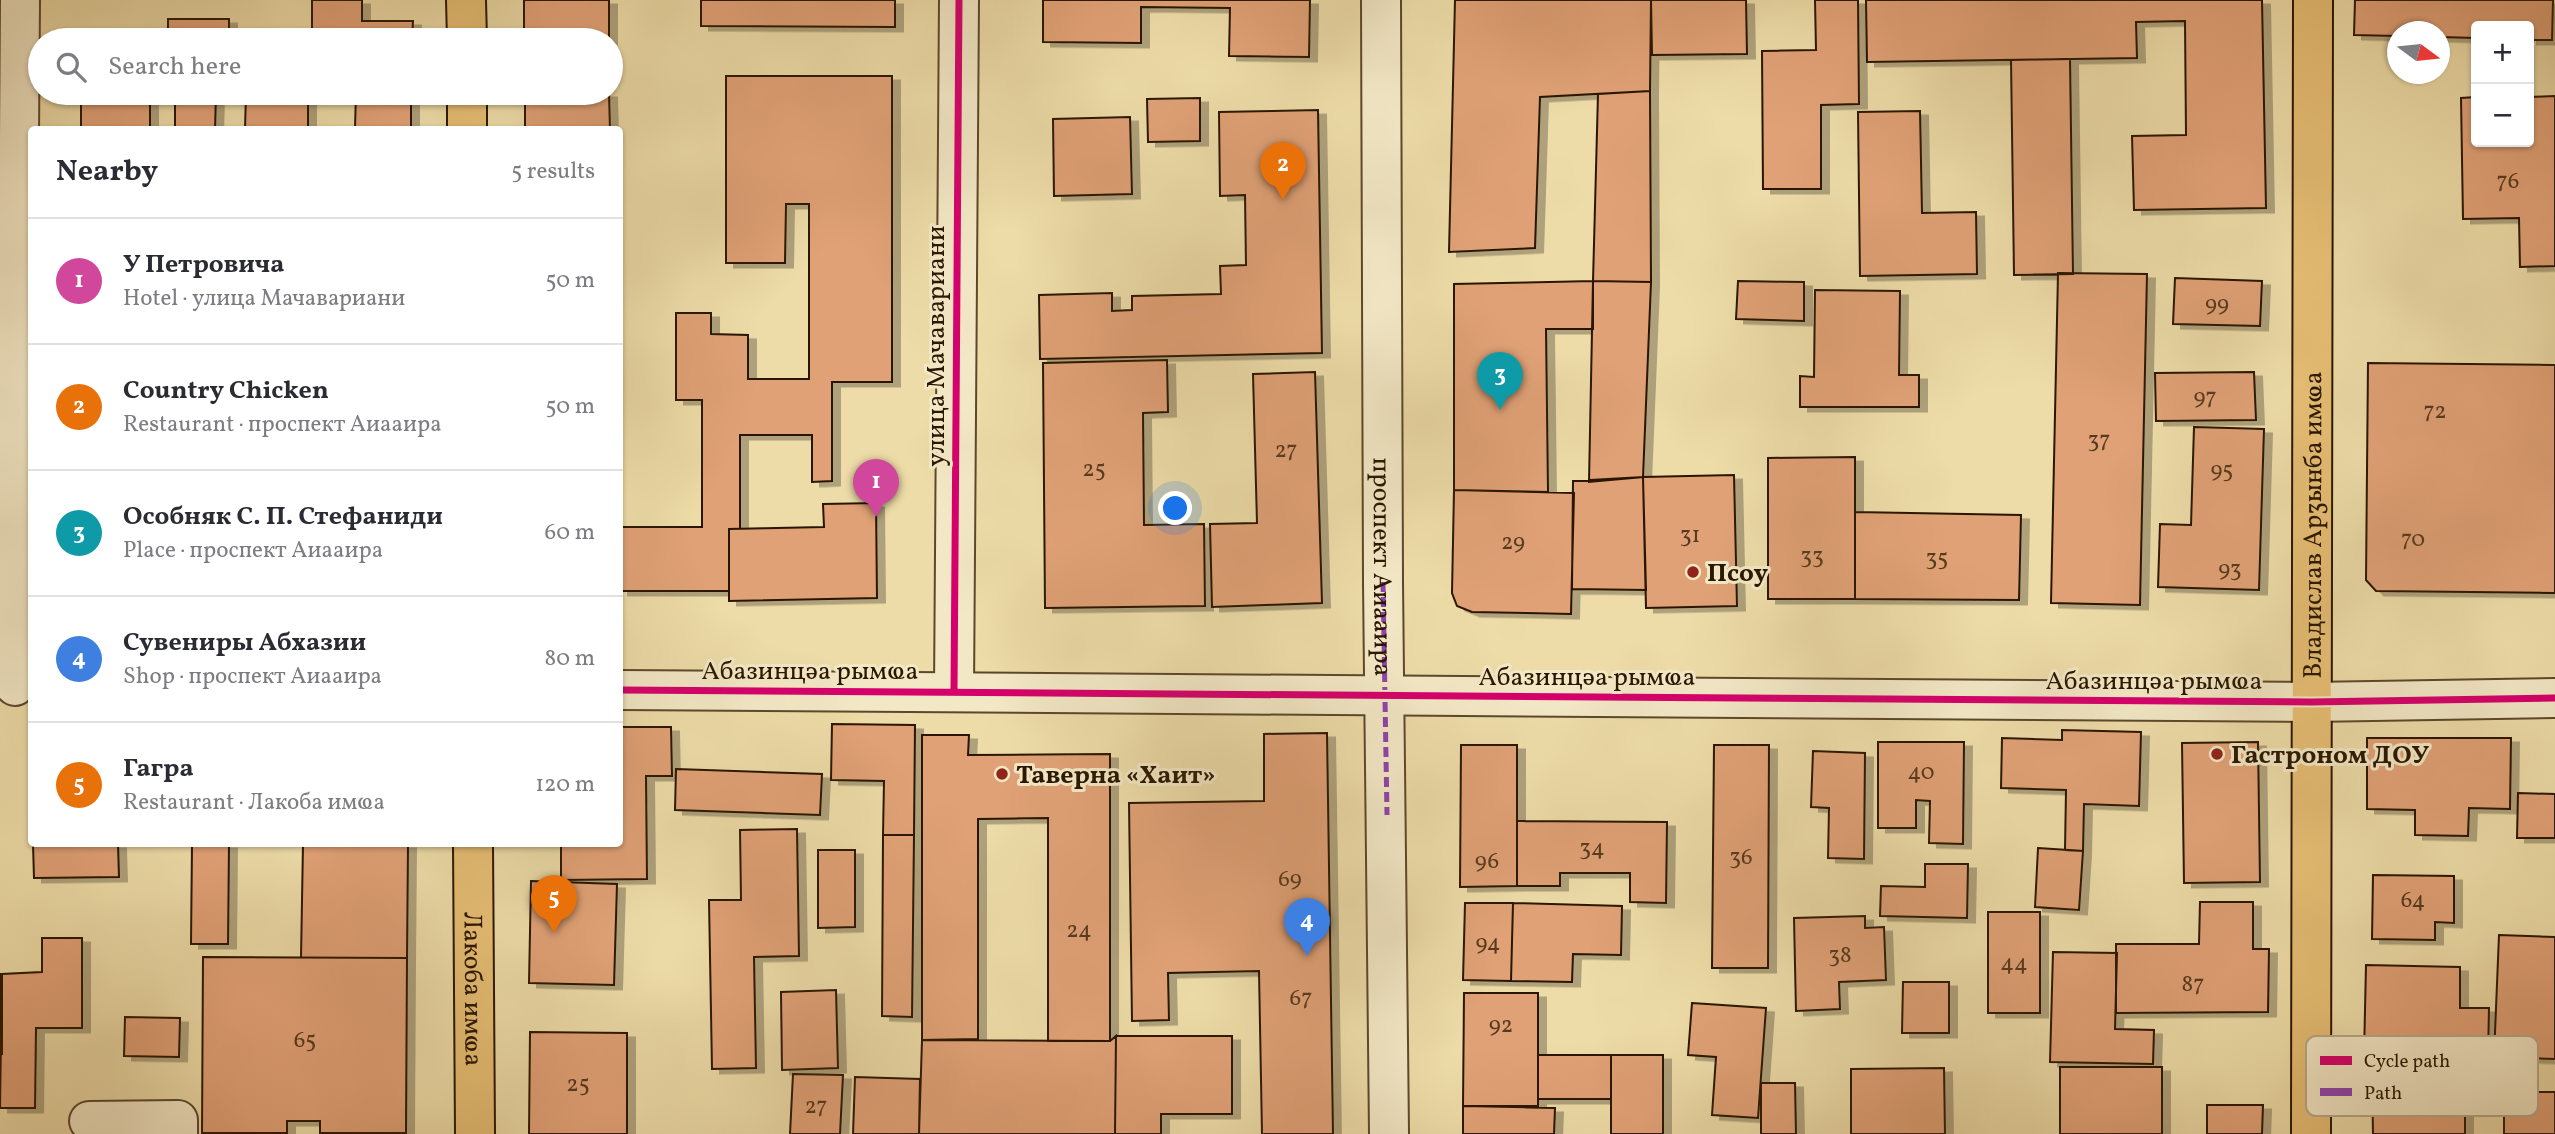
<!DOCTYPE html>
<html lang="en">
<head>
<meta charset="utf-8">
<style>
  :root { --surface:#fff; --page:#f7f7f7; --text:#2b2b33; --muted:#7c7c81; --line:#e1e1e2; --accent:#ea580c }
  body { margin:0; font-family:Vollkorn,serif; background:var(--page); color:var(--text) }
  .controls { position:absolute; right:21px; top:21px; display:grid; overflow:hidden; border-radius:7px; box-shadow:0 2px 5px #0004 }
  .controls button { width:63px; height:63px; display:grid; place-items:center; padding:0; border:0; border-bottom:2px solid var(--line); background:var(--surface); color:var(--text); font:35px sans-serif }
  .compass { position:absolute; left:2387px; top:21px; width:63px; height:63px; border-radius:50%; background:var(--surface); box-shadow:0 2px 5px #0004; rotate:105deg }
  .you { position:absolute; left:1176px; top:509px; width:24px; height:24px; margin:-18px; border:5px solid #fff; border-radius:50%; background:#1a73e8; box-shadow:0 0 0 10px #1a73e833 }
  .badge { display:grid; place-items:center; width:46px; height:46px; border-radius:50%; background:var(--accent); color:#fff; font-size:23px; font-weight:700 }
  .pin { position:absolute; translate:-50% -58px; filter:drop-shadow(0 2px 4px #0008) }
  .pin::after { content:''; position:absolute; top:37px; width:24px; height:21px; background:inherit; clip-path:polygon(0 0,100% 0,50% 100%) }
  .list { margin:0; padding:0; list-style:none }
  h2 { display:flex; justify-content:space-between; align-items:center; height:91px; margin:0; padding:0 28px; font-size:30px }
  h2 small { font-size:23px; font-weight:400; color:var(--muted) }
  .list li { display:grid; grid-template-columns:46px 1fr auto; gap:21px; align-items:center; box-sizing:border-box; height:126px; padding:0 28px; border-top:2px solid var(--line) }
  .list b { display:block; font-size:26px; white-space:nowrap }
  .list p { margin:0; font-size:23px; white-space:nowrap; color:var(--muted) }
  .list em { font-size:23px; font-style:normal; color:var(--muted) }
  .icon { flex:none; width:38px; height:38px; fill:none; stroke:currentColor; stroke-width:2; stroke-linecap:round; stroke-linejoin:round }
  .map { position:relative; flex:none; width:2555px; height:1134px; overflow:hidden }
  .search { position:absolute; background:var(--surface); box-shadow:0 2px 5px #0004; left:28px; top:28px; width:595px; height:77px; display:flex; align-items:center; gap:18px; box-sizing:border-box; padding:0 24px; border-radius:38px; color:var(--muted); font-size:26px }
  .panel { position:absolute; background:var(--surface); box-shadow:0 2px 5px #0004; left:28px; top:126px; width:595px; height:721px; border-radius:7px }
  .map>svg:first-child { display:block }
</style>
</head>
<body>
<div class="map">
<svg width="2555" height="1134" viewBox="0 0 2555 1134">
  <defs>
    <filter id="shadow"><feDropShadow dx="8" dy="4.5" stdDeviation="0" flood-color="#0004"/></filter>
  </defs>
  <rect width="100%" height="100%" fill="#eddca8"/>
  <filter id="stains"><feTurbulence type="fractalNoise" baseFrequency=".00286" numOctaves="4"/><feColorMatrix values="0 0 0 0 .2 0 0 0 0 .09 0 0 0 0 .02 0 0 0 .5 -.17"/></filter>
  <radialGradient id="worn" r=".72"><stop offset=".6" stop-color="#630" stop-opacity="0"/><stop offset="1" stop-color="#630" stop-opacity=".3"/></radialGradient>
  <path fill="#e0a176" stroke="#2a1700" stroke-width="2" filter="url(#shadow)" d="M312 0H362V21H413L412 40H357V31L312 30Z
    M524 0H609V40H524Z
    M701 0H895V27L701 26Z
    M1043 0H1310L1309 57 1229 56 1230 8 1141 7V43L1043 42Z
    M1455 0H1651L1650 91 1540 97 1535 248 1449 252Z
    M1651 0H1746L1747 54 1652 55Z
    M1815 0H1858L1859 104 1821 105V189H1763L1762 51 1816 50Z
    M1866 0H2262L2266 208 2134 210 2132 136 2186 135 2185 21 2136 22 2137 58 1867 62Z
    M2355 0H2553L2552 40H2529V26H2476V38L2440 37V32H2398V36L2354 35Z
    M168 19H229V40H168Z
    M2070 59 2073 274 2014 275 2011 60Z
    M726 76H892V382H832V481L812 482V435H740V529H729V591H620V527H702V400H676V313H711V334L748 335V379H809V204H786L785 263H726Z
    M1650 91 1651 282 1593 281 1598 94Z
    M81 93H150V130H81Z
    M175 93H216L215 130H175Z
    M246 93H308V130H245Z
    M356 93H411V129L355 128Z
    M525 93H609L610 130H525Z
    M2555 96V266L2520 267 2519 218 2463 219 2461 98 2476 97V142H2529V97Z
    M1200 98V141L1148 142 1147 99Z
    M1318 110 1322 353 1040 359 1039 295 1112 293V311L1132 310V296L1221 294 1220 266 1246 265 1245 195 1220 196 1219 112Z
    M1920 111 1922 213 1976 212 1977 274 1860 276 1858 112Z
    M1130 117 1132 194 1054 196 1053 119Z
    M2058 273 2147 274 2140 605 2051 603Z
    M2175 278 2262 281 2260 326 2173 324Z
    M1593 281 1651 282 1643 477 1589 482Z
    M1593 281V329H1546L1548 492 1454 490V284Z
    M1738 281 1804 282V321L1736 319Z
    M1815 290 1900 291 1899 375H1919V407H1800V376L1814 377Z
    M1167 360 1168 412 1143 413 1144 525 1204 524 1205 606 1045 608 1043 363Z
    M2368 363 2555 365V593L2376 591 2366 580Z
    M1315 372 1322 603 1212 607 1210 524 1257 523 1253 374Z
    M2254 372 2256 420 2156 421 2155 373Z
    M2194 427 2264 429 2259 590 2158 587 2160 524 2191 525Z
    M1855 457V599H1768V458Z
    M1734 475 1737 606 1646 608 1643 477Z
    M1643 477 1646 590 1572 589 1573 481Z
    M1454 490 1574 493 1571 614 1472 612 1457 606 1452 593Z
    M876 503 877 598 729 601V529L824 527 823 504Z
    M1855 512 2021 515 2019 600 1855 599Z
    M832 724 915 725 914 835H883L884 781 831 780Z
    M620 727H671L672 776H646L647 879 561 880V844H620Z
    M2062 730 2141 732 2139 806 2084 804 2083 851 2065 850 2066 790 2001 788 2002 738 2062 740Z
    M1327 733 1333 1134H1262L1259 971 1168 973 1169 1020 1132 1021 1129 803 1264 801V734Z
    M922 735H969L968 755 1110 754V1041H1048V818L978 819V1039L922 1040Z
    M2367 738H2511L2510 809 2469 808 2468 836 2415 835V810L2367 809Z
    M1878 742H1964L1963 844 1929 843 1930 801 1916 800V828H1878Z
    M2258 742 2260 882 2184 883 2182 743Z
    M1461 745H1517V886L1460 887Z
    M1714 745H1769L1768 968H1712Z
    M1813 751 1865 753 1864 859 1828 858 1829 808 1811 807Z
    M676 769 822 774 820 815 675 810Z
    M2518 793 2555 794V838H2517Z
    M1517 821 1667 822 1666 903 1630 902V873H1560V886H1517Z
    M797 829 799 956 754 957 756 1068 712 1069 709 900H741L740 830Z
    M883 835H914L912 1017 882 1016Z
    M33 844H118L119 877 34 878Z
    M192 844H229L228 944H191Z
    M303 844H408L407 958H301Z
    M2038 848 2083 851 2079 910 2035 907Z
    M818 850H855V927L818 928Z
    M1925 864H1968L1967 918 1880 916 1881 886 1925 887Z
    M2373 875 2454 876V923L2435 922V940L2372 939Z
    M531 881 617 884 614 985 529 983Z
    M2200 902H2253V949H2269L2268 1012 2116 1013V944H2199Z
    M1465 903H1513L1511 981 1463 980Z
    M1513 903 1622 906 1621 955 1573 954 1572 982 1511 981Z
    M1988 912H2040V1013H1988Z
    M1865 916V928L1884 927 1886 980 1839 982 1840 1009 1796 1011 1794 918Z
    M2499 935 2555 937V1059L2494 1057Z
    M42 938H82V1028H36L35 1108H0L2 974 42 972Z
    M2053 952 2117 953 2115 1029 2154 1030 2153 1064 2050 1062Z
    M203 957 407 958 406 1133H320V1121H287V1133H202Z
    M2366 965 2460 967V1008H2489L2488 1057 2364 1055Z
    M0 974H2V1054H0Z
    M1903 982H1949V1033H1902Z
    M836 990 838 1068 782 1070 781 992Z
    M1464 993H1538V1106H1463Z
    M1692 1003 1766 1008 1758 1118 1712 1115 1716 1057 1688 1055Z
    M125 1017 180 1018 179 1057 124 1056Z
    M530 1032 627 1033V1134H529Z
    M1116 1036 1115 1134H919L922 1040 1110 1041Z
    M1116 1036H1232V1114H1161V1134H1115Z
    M1538 1055H1611V1099H1538Z
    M1611 1055H1663V1134H1611Z
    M2060 1067H2162V1134H2060Z
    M1944 1068 1945 1134H1851V1069Z
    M2475 1073 2476 1110H2465V1134H2373L2372 1074Z
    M793 1074 843 1075 840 1134H790Z
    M855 1077 920 1079 919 1134H853Z
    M1761 1083H1795L1796 1134H1761Z
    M2504 1092H2555V1134H2504Z
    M2207 1105H2263L2262 1134H2207Z
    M1463 1106 1555 1108 1554 1134H1463Z"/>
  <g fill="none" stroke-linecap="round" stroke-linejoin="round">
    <defs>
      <g id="minor">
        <path id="s1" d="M1381 0 1383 582 1389 1134"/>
        <path d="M15 686 20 0"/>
        <path d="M620 690 2311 702 2555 698"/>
        <path d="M954 692 959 0"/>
        <path d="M89 1121 178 1120V1134"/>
      </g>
      <g id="major">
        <path d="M466 0 467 40"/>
        <path d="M467 93V130"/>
        <path id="s2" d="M473 844 475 1134"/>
        <path id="s3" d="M2311 1134 2313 0"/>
      </g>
    </defs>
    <use href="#minor" stroke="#5b482a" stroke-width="42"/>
    <use href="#major" stroke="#2a1700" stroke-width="42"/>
    <use href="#minor" stroke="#f3e8c6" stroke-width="38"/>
    <use href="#major" stroke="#e6be74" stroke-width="38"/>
    <path stroke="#8e44ad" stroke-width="5" stroke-dasharray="10 5" stroke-linecap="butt" d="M1383 582 1387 815"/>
    <defs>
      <path id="cycleway" d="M620 690 2311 702 2555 698
        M954 692 959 0"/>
    </defs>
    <use href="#cycleway" stroke="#f3e8c6" stroke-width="11"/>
    <use href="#cycleway" stroke="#d6006c" stroke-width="7"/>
  </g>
  <g fill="#8f2418" stroke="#f3e8c6" stroke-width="2.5">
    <circle cx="1693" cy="572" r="7"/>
    <circle cx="2217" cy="754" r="7"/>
    <circle cx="1002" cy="774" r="7"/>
  </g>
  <g text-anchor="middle" stroke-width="6" stroke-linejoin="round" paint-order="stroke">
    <g font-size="23" fill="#583a1e">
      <text x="2508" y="188">76</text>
      <text x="2217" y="311">99</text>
      <text x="2205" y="404">97</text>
      <text x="2435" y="418">72</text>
      <text x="2099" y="447">37</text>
      <text x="1286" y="457">27</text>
      <text x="1094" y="476">25</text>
      <text x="2222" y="477">95</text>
      <text x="1690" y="542">31</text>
      <text x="2413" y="546">70</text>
      <text x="1513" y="549">29</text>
      <text x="1812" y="563">33</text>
      <text x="1937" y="565">35</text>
      <text x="2230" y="576">93</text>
      <text x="1921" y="779">40</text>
      <text x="1592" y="855">34</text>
      <text x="1741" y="864">36</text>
      <text x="1487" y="868">96</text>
      <text x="1290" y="886">69</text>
      <text x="2413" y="907">64</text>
      <text x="1079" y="937">24</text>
      <text x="1488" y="950">94</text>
      <text x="1840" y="962">38</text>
      <text x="2014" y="970">44</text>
      <text x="2193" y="991">87</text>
      <text x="1301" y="1005">67</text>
      <text x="1501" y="1032">92</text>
      <text x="305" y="1047">65</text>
      <text x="578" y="1091">25</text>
      <text x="816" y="1113">27</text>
    </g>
    <g font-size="26" fill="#2a1700" stroke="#f3e8c6">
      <text transform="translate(935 346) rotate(-90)" y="9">улица Мачавариани</text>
      <text dy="9" stroke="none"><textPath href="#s3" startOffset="609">Владислав Арӡынба имҩа</textPath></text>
      <text dy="9" stroke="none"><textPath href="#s1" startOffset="567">проспект Аиааира</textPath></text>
      <text x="810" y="679">Абазинцәа рымҩа</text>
      <text x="1587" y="685">Абазинцәа рымҩа</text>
      <text x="2154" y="689">Абазинцәа рымҩа</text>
      <text dy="9" stroke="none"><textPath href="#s2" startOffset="145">Лакоба имҩа</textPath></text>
    </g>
    <g font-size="26" font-weight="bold" fill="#2a1700" stroke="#f3e8c6" text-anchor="start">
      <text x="1707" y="581">Псоу</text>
      <text x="2231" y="763">Гастроном ДОУ</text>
      <text x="1016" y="783">Таверна «Хаит»</text>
    </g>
  </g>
  <rect x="2306" y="1036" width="232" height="80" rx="10" fill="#f3e8c6" stroke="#b7a98b" stroke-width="2"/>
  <rect x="2320" y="1056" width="32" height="9" fill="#d6006c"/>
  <rect x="2320" y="1088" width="32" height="8" fill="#8e44ad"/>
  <g font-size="19" fill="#2a1700">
    <text x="2364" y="1067">Cycle path</text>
    <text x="2364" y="1099">Path</text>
  </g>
  <rect width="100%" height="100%" filter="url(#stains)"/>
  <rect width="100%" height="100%" fill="url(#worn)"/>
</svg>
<div class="controls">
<button>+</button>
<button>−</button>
</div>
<svg class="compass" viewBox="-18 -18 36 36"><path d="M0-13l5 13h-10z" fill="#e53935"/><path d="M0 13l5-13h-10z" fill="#7c7c81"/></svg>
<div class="you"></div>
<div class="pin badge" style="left:876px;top:517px;background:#d1479c">1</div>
<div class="pin badge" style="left:1283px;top:200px;background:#e8710a">2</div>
<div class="pin badge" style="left:1500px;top:410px;background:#0f9aa8">3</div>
<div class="pin badge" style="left:1307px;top:956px;background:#3f7fe0">4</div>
<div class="pin badge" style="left:554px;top:933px;background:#e8710a">5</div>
<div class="search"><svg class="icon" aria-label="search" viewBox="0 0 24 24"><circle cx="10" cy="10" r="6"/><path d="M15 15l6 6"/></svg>Search here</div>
<section class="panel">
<h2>Nearby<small>5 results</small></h2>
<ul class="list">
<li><span class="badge" style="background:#d1479c">1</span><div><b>У Петровича</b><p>Hotel · улица Мачавариани</p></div><em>50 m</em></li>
<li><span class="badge" style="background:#e8710a">2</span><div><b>Country Chicken</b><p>Restaurant · проспект Аиааира</p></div><em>50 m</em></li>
<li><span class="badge" style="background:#0f9aa8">3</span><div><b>Особняк С. П. Стефаниди</b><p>Place · проспект Аиааира</p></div><em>60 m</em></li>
<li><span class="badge" style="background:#3f7fe0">4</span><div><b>Сувениры Абхазии</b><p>Shop · проспект Аиааира</p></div><em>80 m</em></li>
<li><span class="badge" style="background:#e8710a">5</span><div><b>Гагра</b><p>Restaurant · Лакоба имҩа</p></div><em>120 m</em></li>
</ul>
</section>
</div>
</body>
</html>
